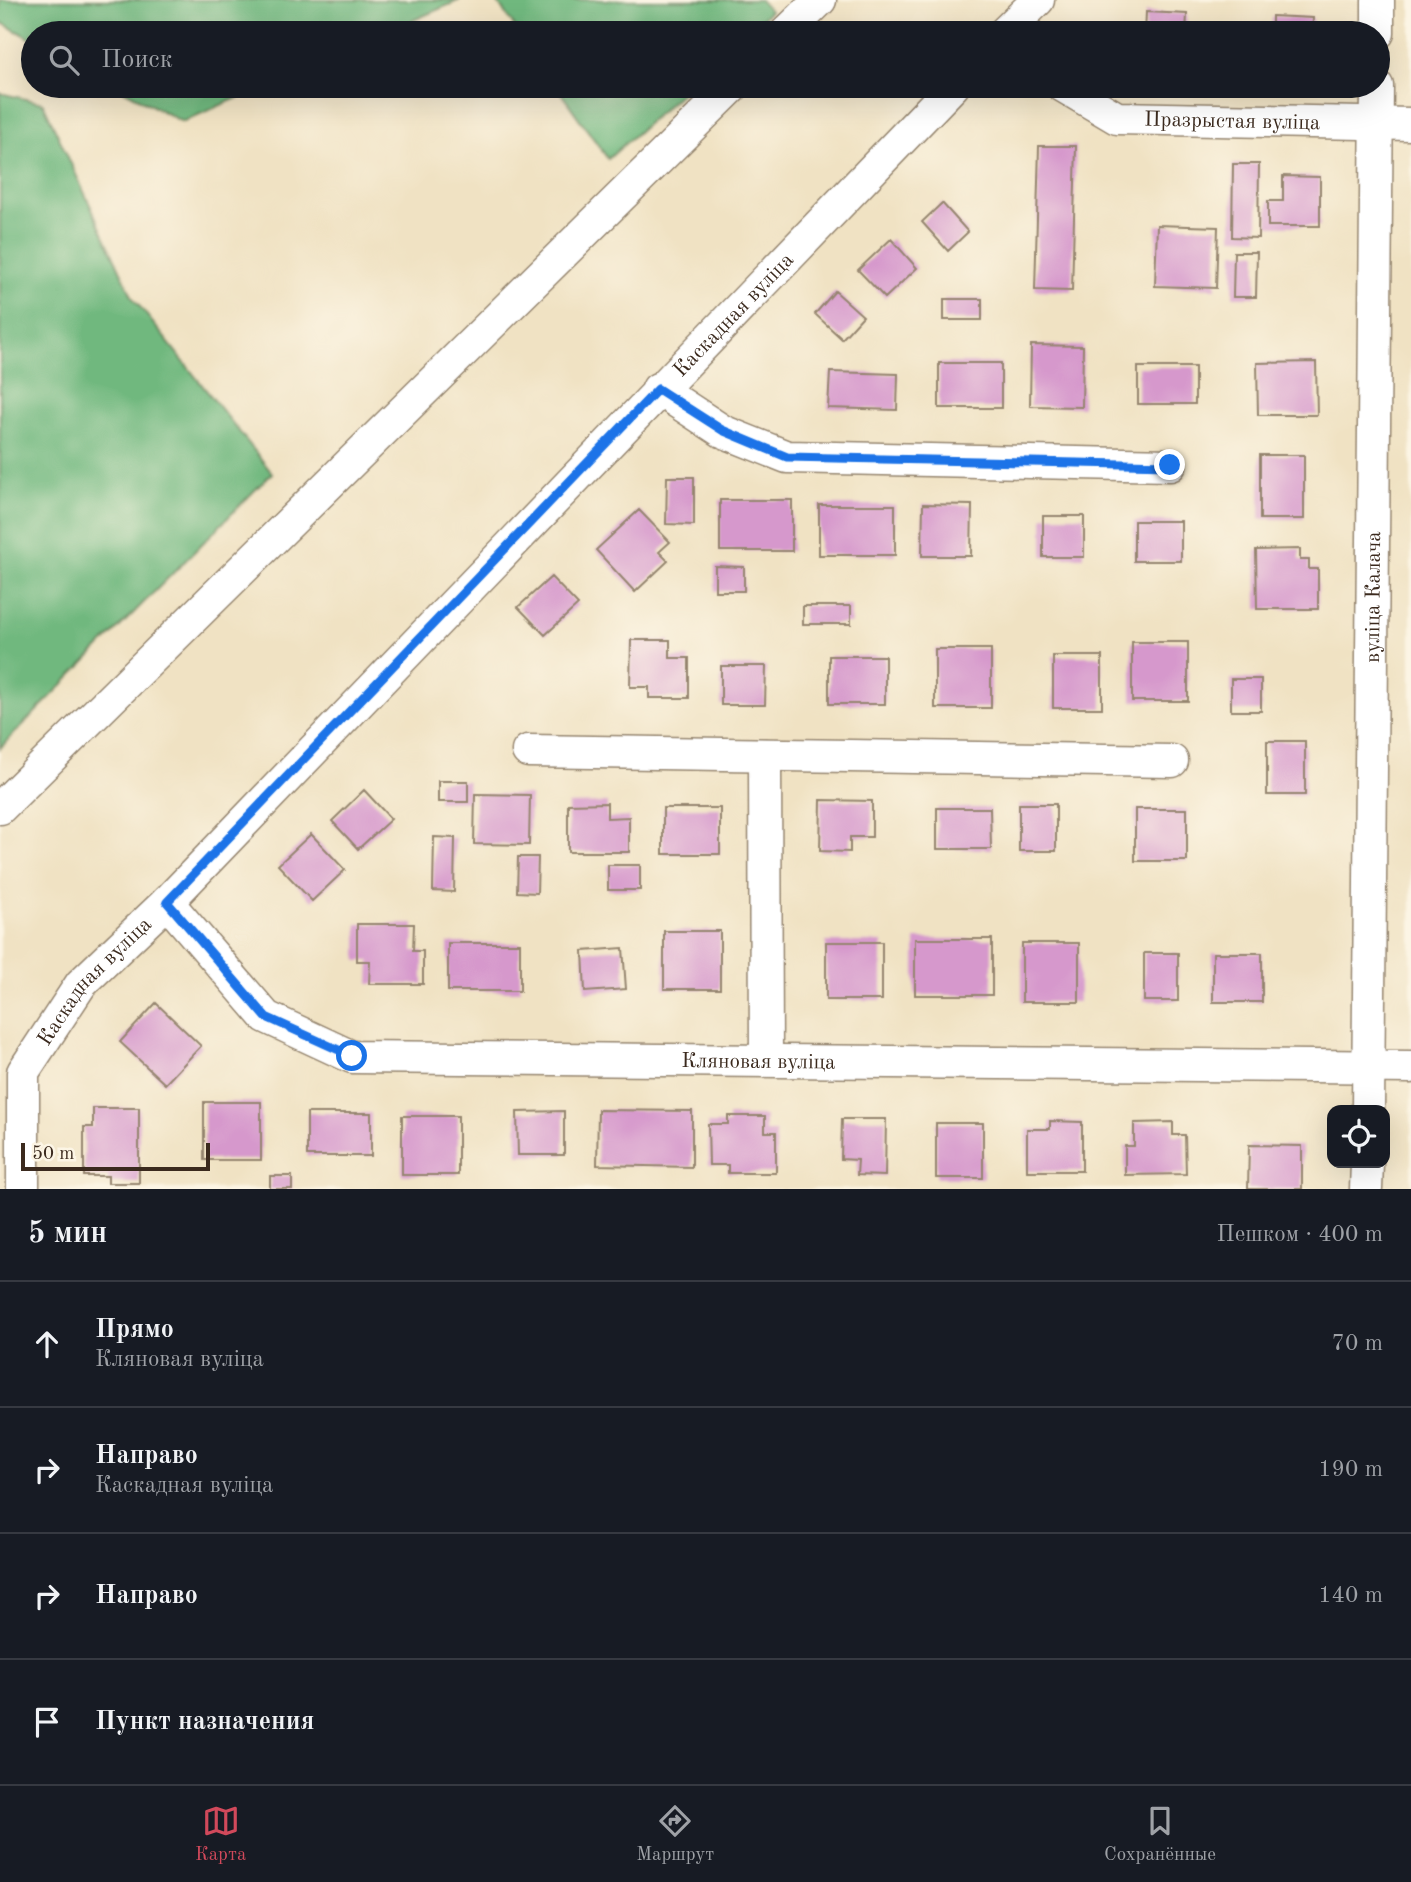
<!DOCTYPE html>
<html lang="ru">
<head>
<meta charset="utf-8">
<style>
  :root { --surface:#171b24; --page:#20242c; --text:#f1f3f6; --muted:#9ea1a6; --line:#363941; --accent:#d1495b }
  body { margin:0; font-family:"Old Standard TT",serif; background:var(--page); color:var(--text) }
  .controls { position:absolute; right:21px; bottom:21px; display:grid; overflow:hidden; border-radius:14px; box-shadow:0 7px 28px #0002 }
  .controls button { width:63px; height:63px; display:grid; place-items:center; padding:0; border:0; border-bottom:2px solid var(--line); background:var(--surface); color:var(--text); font:35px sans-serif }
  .scale { position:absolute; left:21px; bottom:18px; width:189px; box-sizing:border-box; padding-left:7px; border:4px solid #3b2a1e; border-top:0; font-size:19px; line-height:24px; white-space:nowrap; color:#3b2a1e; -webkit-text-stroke:5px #fcf5e5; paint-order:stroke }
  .stop { position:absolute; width:21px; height:21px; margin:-16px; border:5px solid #1a73e8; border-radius:50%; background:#fff }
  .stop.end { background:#1a73e8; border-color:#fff; box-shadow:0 2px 7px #0008 }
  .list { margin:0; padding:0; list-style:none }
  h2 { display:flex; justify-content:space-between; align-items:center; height:91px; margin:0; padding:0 28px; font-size:30px }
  h2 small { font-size:23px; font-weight:400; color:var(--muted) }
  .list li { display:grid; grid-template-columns:46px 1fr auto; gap:21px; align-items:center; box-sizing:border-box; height:126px; padding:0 28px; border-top:2px solid var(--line) }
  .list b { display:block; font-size:26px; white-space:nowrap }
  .list p { margin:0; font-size:23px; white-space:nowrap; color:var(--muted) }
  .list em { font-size:23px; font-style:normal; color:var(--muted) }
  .icon { flex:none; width:38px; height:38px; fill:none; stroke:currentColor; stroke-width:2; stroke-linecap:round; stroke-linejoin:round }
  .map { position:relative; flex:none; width:1411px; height:1189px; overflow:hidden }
  .search { position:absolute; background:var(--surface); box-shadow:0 7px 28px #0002; left:21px; right:21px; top:21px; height:77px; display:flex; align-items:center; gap:18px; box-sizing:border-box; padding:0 24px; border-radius:38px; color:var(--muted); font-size:26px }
  .sheet { height:595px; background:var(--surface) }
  nav { display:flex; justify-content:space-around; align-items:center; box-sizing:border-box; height:98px; border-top:2px solid var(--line); background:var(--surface); font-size:19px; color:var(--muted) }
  nav a { display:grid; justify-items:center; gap:4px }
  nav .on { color:var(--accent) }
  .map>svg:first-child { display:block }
</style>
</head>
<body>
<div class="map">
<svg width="1411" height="1189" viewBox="0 0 1411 1189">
  <rect width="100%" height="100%" fill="#fcf5e5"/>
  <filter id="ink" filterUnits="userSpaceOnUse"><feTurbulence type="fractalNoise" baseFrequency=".0143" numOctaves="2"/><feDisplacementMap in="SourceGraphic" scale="14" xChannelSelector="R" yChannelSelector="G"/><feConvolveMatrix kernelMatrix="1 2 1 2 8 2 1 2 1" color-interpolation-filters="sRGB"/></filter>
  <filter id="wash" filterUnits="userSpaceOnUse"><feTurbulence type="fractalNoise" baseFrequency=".00686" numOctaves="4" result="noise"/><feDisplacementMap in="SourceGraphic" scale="28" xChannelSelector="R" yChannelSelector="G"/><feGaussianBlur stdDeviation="1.57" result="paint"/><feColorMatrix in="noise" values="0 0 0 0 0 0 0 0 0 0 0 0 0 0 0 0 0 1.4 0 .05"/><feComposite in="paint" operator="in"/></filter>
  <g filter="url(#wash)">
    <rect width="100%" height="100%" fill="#f0e2c3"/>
    <path fill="#6fb87e" stroke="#55714e" stroke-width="2" d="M0 0H460L384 33H33V40L0 22Z
      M496 0H760L770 11 746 33H519Z
      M116 86H265L182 122Z
      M556 86H689L608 159Z
      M0 93 43 103 133 298 272 473 0 748Z"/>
    <g id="blocks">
      <path fill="#d698cc" d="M1146 12 1187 14 1186 33H1145Z
        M1272 16 1313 18 1312 33H1272Z
        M1039 146H1076L1072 291 1035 290Z
        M1233 164H1259L1258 238 1232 237Z
        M1283 176 1320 177V226H1268V201H1283Z
        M942 203 968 232 948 251 922 222Z
        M1157 225 1218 227 1216 288 1155 286Z
        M891 239 917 268 885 298 858 270Z
        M1234 252H1257L1256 297H1233Z
        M835 291 863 316 842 339 815 314Z
        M944 299H982V320H944Z
        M1031 345 1083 346 1082 407 1030 406Z
        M1316 362 1317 415H1258L1257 363Z
        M939 363H1001V408H939Z
        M1138 367H1195V404H1138Z
        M830 372 898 374 897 410 828 408Z
        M1260 455H1304V519H1260Z
        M667 477H694V525L666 524Z
        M720 500H792V551H720Z
        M923 504 972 505 971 556H922Z
        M819 505H895V555H819Z
        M639 510 670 542 659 552 668 561 635 592 596 550Z
        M1043 516H1084V557H1043Z
        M1134 521H1181V561H1134Z
        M1300 549V560H1309V569H1318V609H1257L1256 550Z
        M715 566 744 567V591H715Z
        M551 577 578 605 545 635 518 607Z
        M803 606H851V624H803Z
        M631 640H670V658H689V698H649V687H630Z
        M1132 642H1188V701H1132Z
        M935 649H991V708H935Z
        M829 656H885V704H829Z
        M1053 656H1102V708H1053Z
        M721 666H766L765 705H721Z
        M1231 679H1261V711H1231Z
        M1267 741H1305V795H1267Z
        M438 781H468V802H438Z
        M364 790 391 819 358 849 332 821Z
        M475 794 530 795 529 845 474 844Z
        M821 800 872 801V837H850V852L820 851Z
        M607 803V818L629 817V852H568V804Z
        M1019 804H1056V851H1019Z
        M663 808H720V854H663Z
        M937 808H990L991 849H937Z
        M1135 809H1187V861H1135Z
        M311 834 345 870 312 901 278 865Z
        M434 837 455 838 454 892 433 891Z
        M518 857H538L537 893 517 892Z
        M608 865H640V890H608Z
        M357 924H414L413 951H423V984H369L370 961H357Z
        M664 931H720V989H664Z
        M915 939H992V995H915Z
        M826 942H882V1000H826Z
        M448 943H520V991H448Z
        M1022 943H1079V1002H1022Z
        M623 948 626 989 585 992 583 951Z
        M1144 953H1178V1001H1144Z
        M1213 953H1262V1002H1213Z
        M156 1003 201 1046 165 1084 120 1042Z
        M204 1102H261V1160H204Z
        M93 1108H139V1183H108V1176H84V1127H93Z
        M598 1110 692 1111V1167L597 1165Z
        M564 1111V1155H518L517 1112Z
        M307 1113H371V1156H307Z
        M402 1116H458V1175H402Z
        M728 1116H765V1132H776V1173H728V1165H709L708 1124H728Z
        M842 1119H886L885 1176 857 1175 858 1160 841 1159Z
        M1050 1121 1082 1122V1171H1027V1129H1050Z
        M1173 1122V1135H1185L1186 1174 1125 1175V1146H1134V1123Z
        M936 1123H983V1178H936Z
        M1249 1145 1302 1146V1189H1248Z
        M270 1176H292V1189H270Z"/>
    </g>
  </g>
  <g filter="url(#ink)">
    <use href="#blocks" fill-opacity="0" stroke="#968670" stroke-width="2"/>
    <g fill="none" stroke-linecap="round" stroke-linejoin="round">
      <defs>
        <g id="minor">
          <path d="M786 33 820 0"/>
          <path d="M1004 33 1038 0"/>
          <path d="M1378 33V0"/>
          <path id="s1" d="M1063 86 1117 118 1411 124"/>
          <path d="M658 389 722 431 787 457 1170 465"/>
          <path d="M528 751 1172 761"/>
          <path d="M765 755 766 1060"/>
          <path d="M0 808 733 86"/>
          <path id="s2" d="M167 902 266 1017 352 1057 1411 1067"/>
          <path id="s3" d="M1368 1110 1377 86"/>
          <path id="s4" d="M23 1189V1072L81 984 167 902 953 86"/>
          <path d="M1366 1189 1367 1163"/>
        </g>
      </defs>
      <use href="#minor" stroke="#968670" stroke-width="35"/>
      <use href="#minor" stroke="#fff" stroke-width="32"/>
    </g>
  </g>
  <g fill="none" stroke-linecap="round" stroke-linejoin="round" filter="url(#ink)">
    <path stroke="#1a73e8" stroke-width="9" d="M352 1056 266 1017 167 902 658 389 722 430 787 457 1170 465"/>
  </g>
  <g text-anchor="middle" stroke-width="5" stroke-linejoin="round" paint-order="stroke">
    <g font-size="21" fill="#3b2a1e" stroke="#fcf5e5">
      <text dy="7" stroke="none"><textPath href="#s1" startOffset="178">Празрыстая вуліца</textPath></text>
      <text dy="7" stroke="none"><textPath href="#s4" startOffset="1157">Каскадная вуліца</textPath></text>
      <text dy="7" stroke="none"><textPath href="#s3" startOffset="513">вуліца Калача</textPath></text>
      <text dy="7" stroke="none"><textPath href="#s4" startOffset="233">Каскадная вуліца</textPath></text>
      <text dy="7" stroke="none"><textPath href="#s2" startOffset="653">Кляновая вуліца</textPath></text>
    </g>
  </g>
</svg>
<div class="controls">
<button><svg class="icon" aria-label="locate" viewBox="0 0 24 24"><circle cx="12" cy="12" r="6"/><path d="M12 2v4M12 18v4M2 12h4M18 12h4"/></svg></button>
</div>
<div class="scale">50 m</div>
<div class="stop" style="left:352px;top:1056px"></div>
<div class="stop end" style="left:1170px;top:465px"></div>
<div class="search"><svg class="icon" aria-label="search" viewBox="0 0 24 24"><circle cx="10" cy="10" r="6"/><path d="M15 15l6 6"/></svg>Поиск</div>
</div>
<section class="sheet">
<h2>5 мин<small>Пешком · 400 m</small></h2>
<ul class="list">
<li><svg class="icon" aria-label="ahead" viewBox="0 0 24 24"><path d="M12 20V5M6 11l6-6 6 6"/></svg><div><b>Прямо</b><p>Кляновая вуліца</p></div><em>70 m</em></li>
<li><svg class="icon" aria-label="right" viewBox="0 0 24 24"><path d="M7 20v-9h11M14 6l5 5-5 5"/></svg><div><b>Направо</b><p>Каскадная вуліца</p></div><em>190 m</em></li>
<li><svg class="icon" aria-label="right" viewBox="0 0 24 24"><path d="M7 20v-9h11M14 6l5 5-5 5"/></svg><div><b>Направо</b></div><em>140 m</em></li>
<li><svg class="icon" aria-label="arrive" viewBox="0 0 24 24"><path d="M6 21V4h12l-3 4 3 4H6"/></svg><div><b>Пункт назначения</b></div></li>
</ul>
</section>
<nav>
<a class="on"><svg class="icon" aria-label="map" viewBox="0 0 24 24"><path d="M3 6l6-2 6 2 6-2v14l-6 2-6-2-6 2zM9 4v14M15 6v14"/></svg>Карта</a>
<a><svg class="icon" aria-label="directions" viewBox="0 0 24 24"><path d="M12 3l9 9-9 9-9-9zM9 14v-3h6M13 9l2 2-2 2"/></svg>Маршрут</a>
<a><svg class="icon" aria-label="saved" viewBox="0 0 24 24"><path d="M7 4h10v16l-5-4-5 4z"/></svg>Сохранённые</a>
</nav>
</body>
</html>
